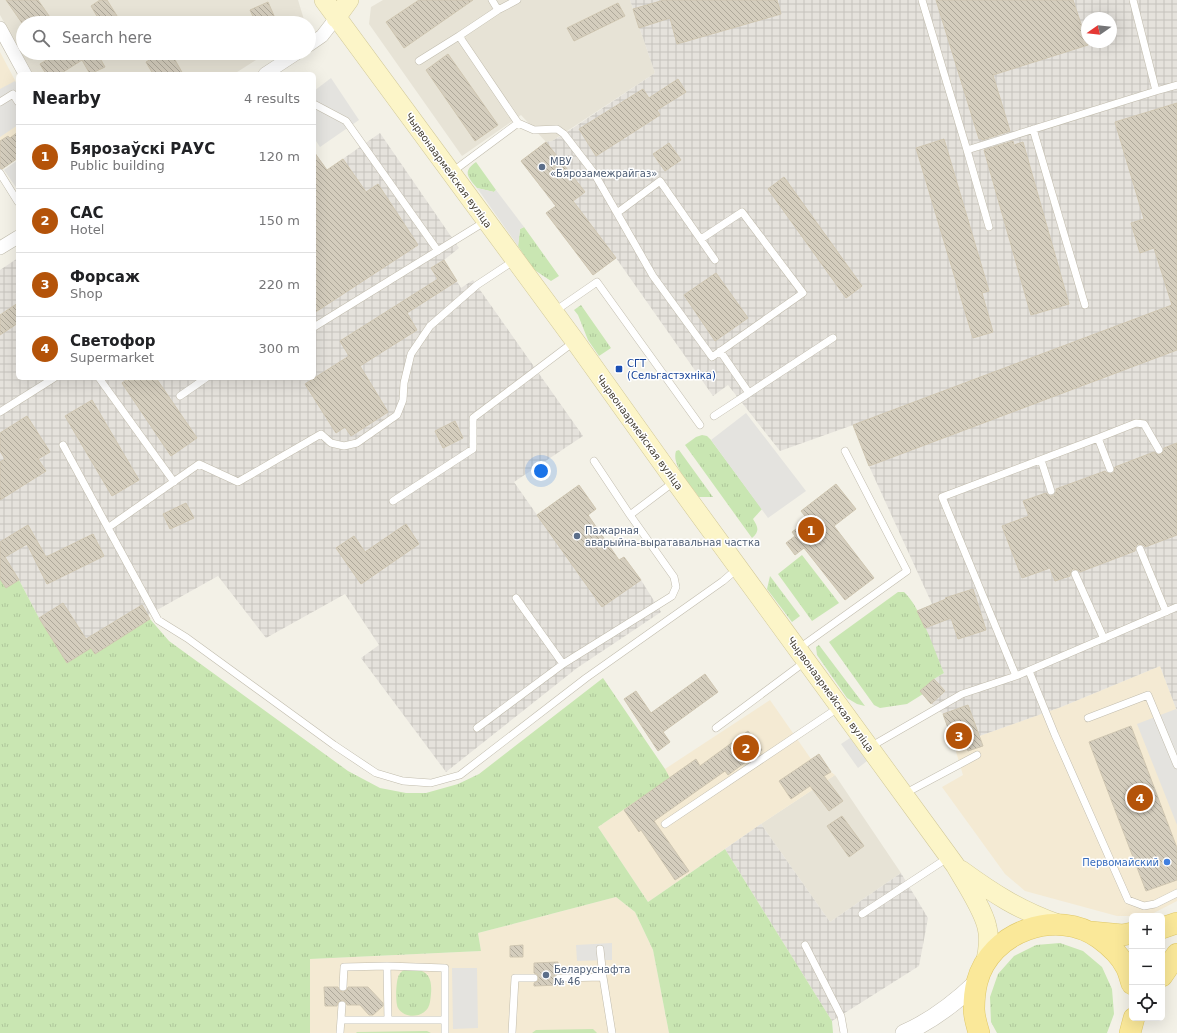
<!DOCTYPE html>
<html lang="en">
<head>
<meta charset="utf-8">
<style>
  :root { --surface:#fff; --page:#f6f6f6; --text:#202124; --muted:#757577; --line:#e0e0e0; --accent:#b45309 }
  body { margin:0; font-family:"DejaVu Sans",sans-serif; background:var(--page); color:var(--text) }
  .controls { position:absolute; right:12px; bottom:12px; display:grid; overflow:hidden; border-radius:6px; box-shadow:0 4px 16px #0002 }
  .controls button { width:36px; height:36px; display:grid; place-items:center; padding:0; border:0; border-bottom:1px solid var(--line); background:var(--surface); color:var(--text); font:20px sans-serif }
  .compass { position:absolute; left:1081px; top:12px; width:36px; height:36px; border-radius:50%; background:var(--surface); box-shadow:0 4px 16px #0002; rotate:256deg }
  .you { position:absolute; left:541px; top:471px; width:14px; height:14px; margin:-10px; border:3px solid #fff; border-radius:50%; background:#1a73e8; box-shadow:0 0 0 6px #1a73e833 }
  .badge { display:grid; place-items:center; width:26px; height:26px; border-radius:50%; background:var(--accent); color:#fff; font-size:13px; font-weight:700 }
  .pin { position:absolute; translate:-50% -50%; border:2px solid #fff; box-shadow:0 1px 4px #0006 }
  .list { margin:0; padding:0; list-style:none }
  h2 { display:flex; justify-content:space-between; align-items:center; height:52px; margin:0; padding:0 16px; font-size:17px }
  h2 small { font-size:13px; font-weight:400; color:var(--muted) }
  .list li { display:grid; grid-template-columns:26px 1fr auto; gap:12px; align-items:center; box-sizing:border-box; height:64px; padding:0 16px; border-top:1px solid var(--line) }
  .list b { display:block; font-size:15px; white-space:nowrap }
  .list p { margin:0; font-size:13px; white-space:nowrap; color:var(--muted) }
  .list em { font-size:13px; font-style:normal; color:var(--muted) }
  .icon { flex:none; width:22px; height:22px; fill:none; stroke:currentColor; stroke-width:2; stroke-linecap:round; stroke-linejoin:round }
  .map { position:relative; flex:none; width:1177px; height:1033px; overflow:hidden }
  .search { position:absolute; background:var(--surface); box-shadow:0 4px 16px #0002; left:16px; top:16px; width:300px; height:44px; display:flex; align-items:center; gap:10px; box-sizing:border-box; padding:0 14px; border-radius:22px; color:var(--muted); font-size:15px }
  .panel { position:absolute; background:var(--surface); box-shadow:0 4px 16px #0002; left:16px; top:72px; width:300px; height:308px; border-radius:6px }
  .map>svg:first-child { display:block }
</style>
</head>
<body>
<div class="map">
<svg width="1177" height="1033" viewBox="0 0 1177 1033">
  <defs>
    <pattern id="industrial-grid" width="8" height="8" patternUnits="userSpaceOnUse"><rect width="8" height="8" fill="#e5e2dc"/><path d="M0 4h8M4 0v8" fill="none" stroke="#c6c3bd"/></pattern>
    <pattern id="grass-tufts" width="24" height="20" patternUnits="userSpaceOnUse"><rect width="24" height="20" fill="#c9e6b2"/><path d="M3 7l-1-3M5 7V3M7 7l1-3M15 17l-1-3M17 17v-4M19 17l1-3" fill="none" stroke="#aec69a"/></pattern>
    <pattern id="building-back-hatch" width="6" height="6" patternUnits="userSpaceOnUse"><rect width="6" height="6" fill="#d4cdbd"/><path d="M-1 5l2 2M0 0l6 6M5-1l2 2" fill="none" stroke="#aea89a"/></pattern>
  </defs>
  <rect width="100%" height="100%" fill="#f3f1e7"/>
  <path fill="#e7e3d6" d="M0 0H298L305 23H23V53H267L234 74H33L0 15Z
    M383 0H630L655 73 552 141 546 142 521 115 462 156 369 24 371 7Z
    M835 775 901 873 830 922 761 824Z"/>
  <path fill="#f4ead3" d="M0 52 18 86V158L0 170Z
    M1160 666 1177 711V901L1148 916H1117L1025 891 1005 874 942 787 963 775 954 745 1061 707Z
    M770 700 811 759 819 754 831 772 835 775 761 824 648 902 598 827 669 778 665 769Z
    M616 897 635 912 653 950 669 1033H310V959L481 951 478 933Z"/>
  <path fill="url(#industrial-grid)" fill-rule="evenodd" d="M630 0H1177V711L1160 666 1061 707 954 745 943 714 931 703 945 691 934 679 944 673 917 611 932 604 869 466 853 425 780 451 728 385 713 396 616 258 593 275 546 213 555 206 521 161 546 142 552 141 564 134 655 73ZM1087 18H1111V42H1087Z
    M380 133 459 248 444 260 461 288 473 280 583 436 514 482 537 515 579 485 596 509 588 515 619 560 624 557 641 580 661 612 577 668 446 772 361 658 379 645 345 594 266 638 218 576 148 615 150 619 95 654 67 663 39 618 19 580 6 588 0 579V270L18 258V378H314V151L327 170Z
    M761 824 830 922 901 873 928 918 919 966 832 1021 725 849Z"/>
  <path fill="url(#grass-tufts)" d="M476 162 496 190 494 192 477 188C468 177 462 172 476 162Z
    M524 227 559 276 551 281 533 269 518 246 520 229Z
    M581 305 611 348 599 356 588 340 578 315 574 310Z
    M702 435 707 436 711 440 762 509 753 519C758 527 760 531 752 538L685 445 696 437Z
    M679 450 713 497H699C691 485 671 466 676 451Z
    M802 555 839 603 812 621 778 574Z
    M770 576 800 616 792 622 767 589Z
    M0 579 6 588 19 580 39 618 67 663 91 648 95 653 150 619 169 641 348 771 380 788 406 793H426L458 784 479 774 603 678 665 769 670 778 598 827 648 902 725 849 832 1021 833 1033H669L653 950 635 912 616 897 478 933 481 951 310 959V1033H0Z
    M898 592H904C920 606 935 652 944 673L934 679 921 691 923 694 907 704 880 708 874 705 829 642Z
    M819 645 865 706 857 704 847 698 817 655 816 647Z
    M1060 943 1083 951 1102 967 1112 989 1114 1014 1107 1033H997L991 1022 990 997 998 974 1014 956 1036 945Z
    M409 969C432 969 433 982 430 1002 428 1017 406 1021 398 1008 395 1003 396 979 399 975 402 970 404 970 409 969Z
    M593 1029 597 1033H532L536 1030Z
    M427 1031 431 1033H356L357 1032Z"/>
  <path fill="#e4e3df" d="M331 78 359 120 320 147 314 138V91Z
    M15 81 18 86V125L0 137V89Z
    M18 160V190L4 170Z
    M477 188 494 192 496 190 524 227 520 229 518 246Z
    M746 413 806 491 768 518 711 440Z
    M1176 709 1177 711V825L1137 724Z
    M850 738 867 761 858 768 841 744Z
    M612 943V960L577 961 576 945Z
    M452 968H477L478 1028 453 1029Z"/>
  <path fill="url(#building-back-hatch)" stroke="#cfc6b1" d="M6 0H38L54 23H22Z
    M100 0H107L119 19 112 23H101L91 6Z
    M419 0H473L404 48 386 22Z
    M664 0H777L781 14 677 44 670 18 639 28 633 9Z
    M936 0H1073L1088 45 993 75 1010 131 982 140 981 138 979 139Z
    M268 2 275 18 265 23H256L250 10Z
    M618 3 625 16 574 41 567 28Z
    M58 53H97L105 67 90 74 82 60 60 74H46L40 64Z
    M161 53H171L183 74H153L146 62Z
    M448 54 498 125 475 141 426 70Z
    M678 79 686 92 657 110 660 115 596 156 579 129 643 89 649 98Z
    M1177 103V350L869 466 853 425 1172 305 1154 248 1140 253 1131 223 1144 219 1115 122Z
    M18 132V158L2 169 0 168V141L8 136 10 138Z
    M944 139 989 291 982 293 993 332 973 338 916 148Z
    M1013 141 1014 145 1023 142 1069 304 1031 315 984 150Z
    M546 142 585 192 573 201 616 258 593 275 546 213 556 206 521 161Z
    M669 143 681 160 665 171 653 154Z
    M314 152 327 170 343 159 366 192 378 184 418 245 314 313Z
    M784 177 862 286 846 298 768 189Z
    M444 260 457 281 407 313 417 330 360 366 388 412 351 436 345 427 336 433 305 384 349 356 340 341 438 279 431 268Z
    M716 273 748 318 715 341 684 295Z
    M18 303V323L0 335V315Z
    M129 378H156L197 438 171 456 122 383Z
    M92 400 139 480 112 496 65 416Z
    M27 416 50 452 38 459 46 471 0 500V462L5 459 0 451V433Z
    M455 421 463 438 443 448 435 431Z
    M1177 443V535L1145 547 1143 545 1138 544 1136 546 1135 551 1080 572 1078 570 1073 569 1071 571 1070 576 1055 581 1050 568 1022 578 1002 526 1029 516 1023 501 1046 493 1050 496H1053L1056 492V489L1105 471 1107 473 1111 474 1114 472 1115 467 1154 452 1157 454H1161L1163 452 1164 448Z
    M836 484 856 509 834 526 874 578 845 600 804 548 795 555 786 543 795 536 792 532 808 520 801 511Z
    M579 485 596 509 588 515 619 560 624 557 641 580 602 607 537 515Z
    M186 503 194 518 170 529 163 514Z
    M406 524 419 544 361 584 336 548 354 536 365 552Z
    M28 525 46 557 93 534 104 556 47 584 27 544 5 557 19 580 6 588 0 579V542Z
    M973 589 986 630 958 639 951 618 925 628 917 611 946 599 945 598Z
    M63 603 86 639 142 605 150 619 95 654 91 648 67 663 39 618Z
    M705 674 718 692 663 732 670 742 658 751 624 699 636 691 651 713Z
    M934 679 945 691 931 704 920 691Z
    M968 705 983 746 968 751 965 741 954 745 943 714Z
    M1131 726 1177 848V880L1146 891 1089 742Z
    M748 731 762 750 728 775 725 771 654 821 689 871 675 880 641 830 639 832 624 810 696 759 700 766Z
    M819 754 831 772 824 776 843 801 829 811 810 786 791 799 779 781Z
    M842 816 864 846 849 857 827 826Z
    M523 945V957H510V946Z
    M558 962V973L555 975 554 978 556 982 559 983V985L534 986V983L538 981 539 978 537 974 534 973V963Z
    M324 987H338L340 991 343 992 347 990 348 987H368L383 1003V1006L373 1015H369L360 1005H347L346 1002 343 1000 338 1002 337 1006H325Z"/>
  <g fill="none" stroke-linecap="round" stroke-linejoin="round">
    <defs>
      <path id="service" d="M922 0 967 150
        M498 10 517 0
        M419 61 459 36
        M1156 91 1177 85
        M0 102 13 94 18 102
        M314 104 346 121 438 251
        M518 123 534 130 557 129 564 134 594 173 617 213
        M1033 129 1085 305
        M452 172 518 123 459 36 498 10 492 0
        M0 173 18 202
        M989 227 967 150 1156 91 1133 0
        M701 239 742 212 803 293 712 357 653 276 617 213 660 181 715 260
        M555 311 597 282 700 425
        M314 327 486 221
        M720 351 749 393
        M99 378 174 482
        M180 396 206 378
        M0 412 54 378
        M714 416 833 338
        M1098 438 1110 469
        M63 445 158 620 187 638 334 745 376 773 403 781 431 783 460 775 586 678 723 581 738 568
        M1041 460 1051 491
        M594 461 630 515
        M393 501 473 449V418L575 341
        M109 527 199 464 238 482 321 434 331 443 344 446 357 443 397 415 403 400 404 383 411 354 430 326 477 285 515 260
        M1140 549 1166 612
        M1075 574 1104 639
        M516 598 563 664
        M798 649 907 571 845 451
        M1029 671 1055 735 1128 900 1144 906 1155 904 1177 893
        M1016 676 942 497 1098 438 1136 423 1144 424 1159 450
        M1088 718 1148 695 1177 765
        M477 728 563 664 672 596 676 587 674 577 630 515 675 481
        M716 728 806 661
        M870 747 962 694 1016 676 1177 607
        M904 794 977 755
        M665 824 838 708
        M862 914 949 857
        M805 945 841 1016 844 1033
        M600 949 603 977
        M387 966 388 1020
        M559 978 603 977 612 1033
        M343 987 344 967 387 966 445 968V1033
        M341 1020H445
        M340 1033 342 1005
        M512 1033 515 978H534"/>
      <path id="minor" d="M0 28 25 74
        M309 45 322 36 336 18
        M265 74 297 53
        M0 248 18 237"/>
      <path id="tertiary" d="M904 1033C930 1022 956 1002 977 982"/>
      <path id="secondary" d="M324 0 575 341 675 481 955 865C965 882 983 909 987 927 990 939 988 952 985 964
        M336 18 349 0
        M961 870C994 894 1019 910 1058 924"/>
      <path id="primary" d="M1162 928 1177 923
        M1091 932 1123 935 1132 933
        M1162 976 1177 954
        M979 1033C977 1026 974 1017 974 1009 974 1001 975 990 977 982 990 931 1057 908 1099 938 1110 946 1120 955 1126 967 1129 972 1130 979 1132 984
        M1130 1033 1134 1018"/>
    </defs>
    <use href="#service" stroke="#c1bcad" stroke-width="8"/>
    <use href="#minor" stroke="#c1bcad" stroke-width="14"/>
    <use href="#tertiary" stroke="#c1bcad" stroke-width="18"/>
    <use href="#secondary" stroke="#d1c898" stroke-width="20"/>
    <use href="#primary" stroke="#dfc869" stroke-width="22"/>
    <use href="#service" stroke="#fff" stroke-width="7"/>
    <use href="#minor" stroke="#fff" stroke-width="13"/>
    <use href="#tertiary" stroke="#fff" stroke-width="17"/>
    <use href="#secondary" stroke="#fcf5c8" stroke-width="19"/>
    <use href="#primary" stroke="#fae899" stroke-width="21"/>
  </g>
  <g fill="#5c6f8a" stroke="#fff" stroke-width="1.5">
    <circle cx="542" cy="167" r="4"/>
    <circle cx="577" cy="536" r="4"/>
    <circle cx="546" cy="975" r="4"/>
  </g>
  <rect fill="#1a4fb4" stroke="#fff" stroke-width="1.5" x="615" y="365" width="8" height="8" rx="2"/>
  <circle fill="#3f7fe0" stroke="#fff" stroke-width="1.5" cx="1167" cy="862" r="4"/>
  <g text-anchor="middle" stroke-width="3" stroke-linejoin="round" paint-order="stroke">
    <g font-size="10" fill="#4e5e75" stroke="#fff" text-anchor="start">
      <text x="550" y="165">МВУ<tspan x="550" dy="12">«Бярозамежрайгаз»</tspan></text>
      <text x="585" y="534">Пажарная<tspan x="585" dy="12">аварыйна-выратавальная частка</tspan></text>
      <text x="554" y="973">Беларуснафта<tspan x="554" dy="12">№ 46</tspan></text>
    </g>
    <g font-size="10" fill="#464136" stroke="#fff">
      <text transform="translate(449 170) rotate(54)" y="4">Чырвонаармейская вуліца</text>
      <text transform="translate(640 432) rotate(54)" y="4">Чырвонаармейская вуліца</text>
      <text transform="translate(831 694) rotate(54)" y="4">Чырвонаармейская вуліца</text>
    </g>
    <g font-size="10" fill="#164399" stroke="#fff" text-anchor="start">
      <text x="627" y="367">СГТ<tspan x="627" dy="12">(Сельгастэхніка)</tspan></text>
    </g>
    <g font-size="10" fill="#366cbe" stroke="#fff" text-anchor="end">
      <text x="1159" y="866">Первомайский</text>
    </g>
  </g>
</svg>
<div class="controls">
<button>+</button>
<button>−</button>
<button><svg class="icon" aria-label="locate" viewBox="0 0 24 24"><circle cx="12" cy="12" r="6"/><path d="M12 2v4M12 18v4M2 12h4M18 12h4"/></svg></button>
</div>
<svg class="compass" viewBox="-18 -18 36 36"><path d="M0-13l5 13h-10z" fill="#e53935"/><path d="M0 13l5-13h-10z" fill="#757577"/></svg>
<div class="you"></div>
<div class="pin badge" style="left:811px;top:530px">1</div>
<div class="pin badge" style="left:746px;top:748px">2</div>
<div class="pin badge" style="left:959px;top:736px">3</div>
<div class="pin badge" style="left:1140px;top:798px">4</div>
<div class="search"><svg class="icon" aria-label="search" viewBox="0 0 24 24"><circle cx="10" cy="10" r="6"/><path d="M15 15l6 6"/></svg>Search here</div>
<section class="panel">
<h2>Nearby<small>4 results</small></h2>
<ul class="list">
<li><span class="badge">1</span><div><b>Бярозаўскі РАУС</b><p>Public building</p></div><em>120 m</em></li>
<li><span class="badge">2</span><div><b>САС</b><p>Hotel</p></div><em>150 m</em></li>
<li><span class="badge">3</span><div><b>Форсаж</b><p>Shop</p></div><em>220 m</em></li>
<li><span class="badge">4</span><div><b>Светофор</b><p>Supermarket</p></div><em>300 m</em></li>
</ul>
</section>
</div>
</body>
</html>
